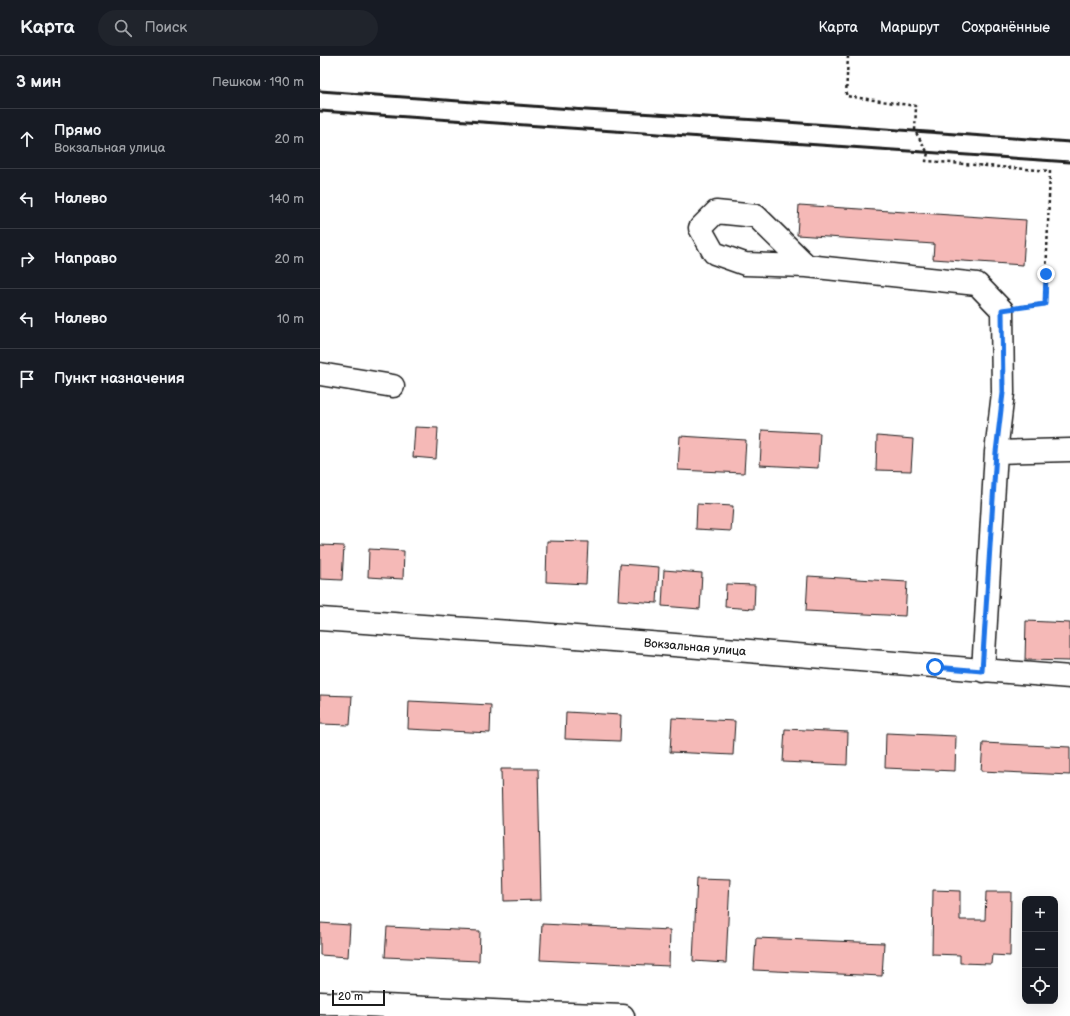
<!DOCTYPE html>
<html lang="ru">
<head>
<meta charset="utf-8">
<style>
  :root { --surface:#171b24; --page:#20242c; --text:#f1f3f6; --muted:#9ea1a6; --line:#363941 }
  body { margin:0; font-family:"Balsamiq Sans",sans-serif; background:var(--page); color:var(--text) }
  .controls { position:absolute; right:12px; bottom:12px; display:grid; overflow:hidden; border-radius:8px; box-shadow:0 4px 16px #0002 }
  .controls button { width:36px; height:36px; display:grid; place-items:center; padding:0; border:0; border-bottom:1px solid var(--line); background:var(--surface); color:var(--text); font:20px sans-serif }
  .scale { position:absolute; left:12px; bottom:10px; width:53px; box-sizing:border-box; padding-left:4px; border:2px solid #1c1c1c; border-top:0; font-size:11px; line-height:14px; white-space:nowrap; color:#1c1c1c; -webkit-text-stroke:3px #fff; paint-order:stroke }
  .stop { position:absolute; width:12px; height:12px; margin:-9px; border:3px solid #1a73e8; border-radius:50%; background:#fff }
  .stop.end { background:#1a73e8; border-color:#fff; box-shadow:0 1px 4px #0008 }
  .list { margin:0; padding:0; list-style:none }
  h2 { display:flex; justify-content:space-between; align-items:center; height:52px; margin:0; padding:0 16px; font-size:17px }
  h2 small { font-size:13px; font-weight:400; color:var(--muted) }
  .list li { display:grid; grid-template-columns:26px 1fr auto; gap:12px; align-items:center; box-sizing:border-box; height:60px; padding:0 16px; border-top:1px solid var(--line) }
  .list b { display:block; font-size:15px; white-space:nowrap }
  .list p { margin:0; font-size:13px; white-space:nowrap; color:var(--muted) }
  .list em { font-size:13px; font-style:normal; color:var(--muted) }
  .icon { flex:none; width:22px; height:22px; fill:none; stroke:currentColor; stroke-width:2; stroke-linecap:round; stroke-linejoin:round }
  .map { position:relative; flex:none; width:750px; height:960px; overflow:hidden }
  header { display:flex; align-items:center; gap:24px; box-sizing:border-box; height:56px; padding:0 20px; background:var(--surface); border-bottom:1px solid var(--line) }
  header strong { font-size:19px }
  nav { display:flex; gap:22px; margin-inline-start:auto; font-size:14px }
  .search { width:280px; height:36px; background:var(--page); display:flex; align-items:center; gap:10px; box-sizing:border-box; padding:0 14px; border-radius:22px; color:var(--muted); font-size:15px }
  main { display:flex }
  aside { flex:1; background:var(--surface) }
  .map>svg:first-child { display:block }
</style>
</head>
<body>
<header>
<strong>Карта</strong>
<div class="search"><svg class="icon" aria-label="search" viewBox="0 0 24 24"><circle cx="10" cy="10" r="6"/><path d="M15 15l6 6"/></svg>Поиск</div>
<nav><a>Карта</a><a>Маршрут</a><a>Сохранённые</a></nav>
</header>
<main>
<aside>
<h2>3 мин<small>Пешком · 190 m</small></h2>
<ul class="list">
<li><svg class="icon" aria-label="ahead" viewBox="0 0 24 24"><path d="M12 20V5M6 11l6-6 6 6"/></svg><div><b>Прямо</b><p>Вокзальная улица</p></div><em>20 m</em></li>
<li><svg class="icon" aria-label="left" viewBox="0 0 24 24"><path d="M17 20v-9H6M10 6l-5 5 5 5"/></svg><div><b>Налево</b></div><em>140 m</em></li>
<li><svg class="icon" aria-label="right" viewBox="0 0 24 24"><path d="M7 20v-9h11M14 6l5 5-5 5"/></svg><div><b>Направо</b></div><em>20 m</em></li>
<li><svg class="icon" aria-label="left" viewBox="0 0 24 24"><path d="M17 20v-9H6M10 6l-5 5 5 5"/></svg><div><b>Налево</b></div><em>10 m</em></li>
<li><svg class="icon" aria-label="arrive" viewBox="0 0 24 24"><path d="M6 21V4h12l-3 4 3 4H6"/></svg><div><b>Пункт назначения</b></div></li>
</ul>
</aside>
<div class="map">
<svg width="750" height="960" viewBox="0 0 750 960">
  <rect width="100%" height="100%" fill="#fff"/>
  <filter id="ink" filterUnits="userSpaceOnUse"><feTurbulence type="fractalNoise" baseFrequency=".025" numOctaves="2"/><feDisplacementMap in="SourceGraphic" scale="8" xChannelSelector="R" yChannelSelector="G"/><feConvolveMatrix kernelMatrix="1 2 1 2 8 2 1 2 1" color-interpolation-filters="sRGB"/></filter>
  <g filter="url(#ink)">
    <path fill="#f5b9b7" stroke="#1c1c1c" d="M479 149 706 164 703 209 613 203 614 188 477 179Z
      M95 371 118 372 116 403 93 401Z
      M442 374 500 377 498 412 440 409Z
      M360 380 426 384 424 417 358 414Z
      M557 380 593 383 591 415 556 414Z
      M377 448 413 450 411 475 376 473Z
      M227 485 268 486 266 528 226 526Z
      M0 489 24 490 22 524 0 523Z
      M49 493 84 495 83 523 48 521Z
      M300 508 339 511 337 547 298 544Z
      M344 514 382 517 380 553 342 550Z
      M488 520 587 526 585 560 486 555Z
      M406 528 435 529 434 553 405 551Z
      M706 565 750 567V605L705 604Z
      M0 639 32 640 30 669 0 668Z
      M89 645 171 649 170 677 88 673Z
      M246 656 301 659 300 685 245 683Z
      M352 662 415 665 413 699 350 696Z
      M465 673 528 676 527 709 463 706Z
      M566 677 636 680 635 715 565 712Z
      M663 687 750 691V719L661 715Z
      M181 713H218L221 844 184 845Z
      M377 822 410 823 406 907 373 905Z
      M613 834 640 835V864H665L666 836H691L690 900 672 899 671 908 640 907V899L612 898Z
      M0 867 30 869 28 901 0 899Z
      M222 868 350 874 349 910 220 904Z
      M67 871 160 875 159 905 65 901Z
      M436 882 564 887 562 920 434 914Z"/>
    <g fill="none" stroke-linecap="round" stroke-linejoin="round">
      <defs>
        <path id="minor" d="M487 210 436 160 396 156 380 172 394 197 425 208 487 210 657 228 682 254 683 337 676 396
          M0 318 73 330
          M0 563 206 577 750 621
          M663 615 676 396 750 394
          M0 947 196 956 303 960"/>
      </defs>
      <use href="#minor" stroke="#1c1c1c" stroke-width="25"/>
      <path stroke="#1c1c1c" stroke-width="2.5" stroke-dasharray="3 3" stroke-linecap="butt" d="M528 0 526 40 596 50 595 75 608 97 606 105 730 115 725 248 701 251"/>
      <use href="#minor" stroke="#fff" stroke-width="22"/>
      <path stroke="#1c1c1c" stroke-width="3" d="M0 35 266 54 438 64 750 86
        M0 55 750 106"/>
    </g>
  </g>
  <g fill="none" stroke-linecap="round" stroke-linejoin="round" filter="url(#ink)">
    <path stroke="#1a73e8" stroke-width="5" d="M615 611 662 615 676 396 683 337 682 254 725 248 726 218"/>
  </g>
  <g text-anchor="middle" stroke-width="4" stroke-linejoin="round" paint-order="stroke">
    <g font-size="12" fill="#1c1c1c" stroke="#fff">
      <text transform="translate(375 591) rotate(5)" y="4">Вокзальная улица</text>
    </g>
  </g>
</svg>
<div class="controls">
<button>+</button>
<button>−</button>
<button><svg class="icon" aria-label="locate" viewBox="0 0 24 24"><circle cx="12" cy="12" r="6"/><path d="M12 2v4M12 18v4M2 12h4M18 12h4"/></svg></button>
</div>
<div class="scale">20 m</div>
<div class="stop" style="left:615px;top:611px"></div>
<div class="stop end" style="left:726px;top:218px"></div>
</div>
</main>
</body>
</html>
